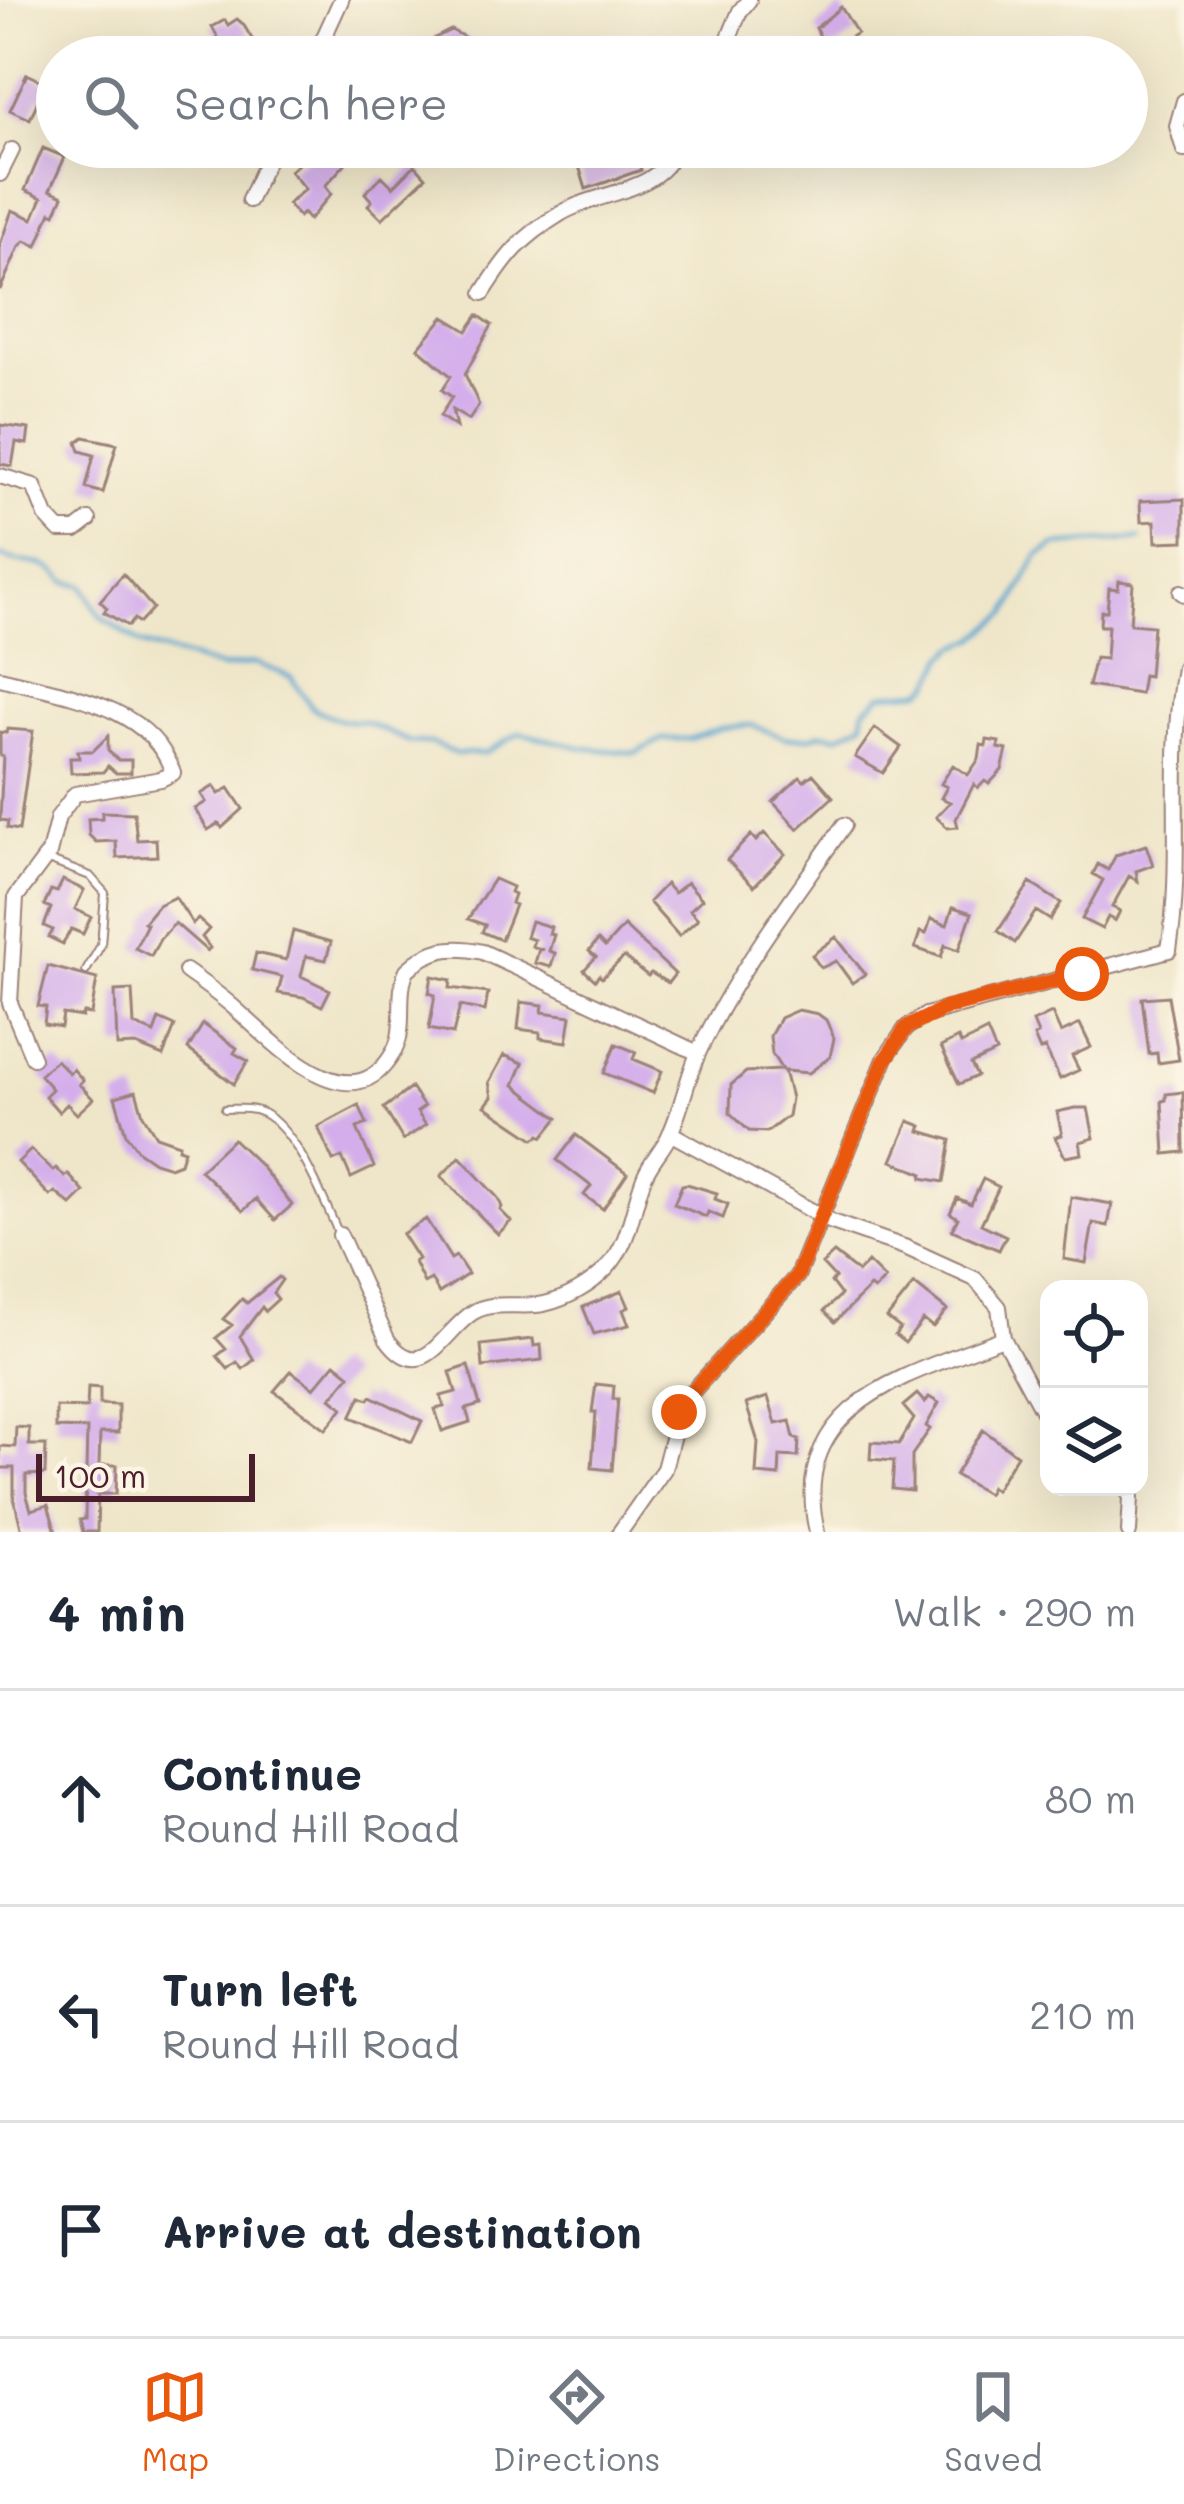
<!DOCTYPE html>
<html lang="en">
<head>
<meta charset="utf-8">
<style>
  :root { --surface:#fff; --page:#f6f6f7; --text:#1f2937; --muted:#747a83; --line:#e0e1e3; --accent:#ea580c }
  body { margin:0; font-family:Mali,sans-serif; background:var(--page); color:var(--text) }
  .controls { position:absolute; right:36px; bottom:36px; display:grid; overflow:hidden; border-radius:24px; box-shadow:0 12px 48px #0002 }
  .controls button { width:108px; height:108px; display:grid; place-items:center; padding:0; border:0; border-bottom:3px solid var(--line); background:var(--surface); color:var(--text); font:60px sans-serif }
  .scale { position:absolute; left:36px; bottom:30px; width:219px; box-sizing:border-box; padding-left:12px; border:6px solid #4a1f2b; border-top:0; font-size:33px; line-height:42px; white-space:nowrap; color:#4a1f2b; -webkit-text-stroke:9px #fcf5e5; paint-order:stroke }
  .stop { position:absolute; width:36px; height:36px; margin:-27px; border:9px solid #ea580c; border-radius:50%; background:#fff }
  .stop.end { background:#ea580c; border-color:#fff; box-shadow:0 3px 12px #0008 }
  .list { margin:0; padding:0; list-style:none }
  h2 { display:flex; justify-content:space-between; align-items:center; height:156px; margin:0; padding:0 48px; font-size:51px }
  h2 small { font-size:39px; font-weight:400; color:var(--muted) }
  .list li { display:grid; grid-template-columns:78px 1fr auto; gap:36px; align-items:center; box-sizing:border-box; height:216px; padding:0 48px; border-top:3px solid var(--line) }
  .list b { display:block; font-size:45px; white-space:nowrap }
  .list p { margin:0; font-size:39px; white-space:nowrap; color:var(--muted) }
  .list em { font-size:39px; font-style:normal; color:var(--muted) }
  .icon { flex:none; width:66px; height:66px; fill:none; stroke:currentColor; stroke-width:2; stroke-linecap:round; stroke-linejoin:round }
  .map { position:relative; flex:none; width:1184px; height:1532px; overflow:hidden }
  .search { position:absolute; background:var(--surface); box-shadow:0 12px 48px #0002; left:36px; right:36px; top:36px; height:132px; display:flex; align-items:center; gap:30px; box-sizing:border-box; padding:0 42px; border-radius:66px; color:var(--muted); font-size:45px }
  .sheet { height:804px; background:var(--surface) }
  nav { display:flex; justify-content:space-around; align-items:center; box-sizing:border-box; height:168px; border-top:3px solid var(--line); background:var(--surface); font-size:33px; color:var(--muted) }
  nav a { display:grid; justify-items:center; gap:6px }
  nav .on { color:var(--accent) }
  .map>svg:first-child { display:block }
</style>
</head>
<body>
<div class="map">
<svg width="1184" height="1532" viewBox="0 0 1184 1532">
  <rect width="100%" height="100%" fill="#fcf5e5"/>
  <filter id="ink" filterUnits="userSpaceOnUse"><feTurbulence type="fractalNoise" baseFrequency=".00833" numOctaves="2"/><feDisplacementMap in="SourceGraphic" scale="24" xChannelSelector="R" yChannelSelector="G"/><feConvolveMatrix kernelMatrix="1 2 1 2 8 2 1 2 1" color-interpolation-filters="sRGB"/></filter>
  <filter id="wash" filterUnits="userSpaceOnUse"><feTurbulence type="fractalNoise" baseFrequency=".004" numOctaves="4" result="noise"/><feDisplacementMap in="SourceGraphic" scale="48" xChannelSelector="R" yChannelSelector="G"/><feGaussianBlur stdDeviation="2.7" result="paint"/><feColorMatrix in="noise" values="0 0 0 0 0 0 0 0 0 0 0 0 0 0 0 0 0 1.4 0 .05"/><feComposite in="paint" operator="in"/></filter>
  <g filter="url(#wash)">
    <rect width="100%" height="100%" fill="#efe6c9"/>
    <g fill="none" stroke-linecap="round" stroke-linejoin="round">
      <path stroke="#56a4cf" stroke-width="4.5" d="M0 556C31 569 41 554 66 582L83 585 100 616 141 644 223 668 255 663 291 677 312 708 339 720 364 722 410 742 431 743 457 754 485 753 520 733 584 748 636 753 662 739H689L721 728 751 725 786 738 811 737 821 733 838 736 863 723 864 710 882 694 921 691 931 684 945 657 955 647 975 639 1008 613 1038 556 1055 545 1140 539"/>
    </g>
    <g id="blocks">
      <path fill="#d4aeeb" d="M841 7 857 33 827 52 816 28Z
        M237 19 243 24 263 57H229L212 27 225 20 228 25Z
        M451 30 474 42 471 57H421L435 38Z
        M27 74 57 88 51 101 40 96 30 119 10 110Z
        M318 147H324L331 155 334 151 345 164 325 186 331 194 309 220 303 213 299 217 288 204 305 189 290 171Z
        M43 148 65 157 50 190 63 196 55 214 51 212 37 246 25 241 19 247 0 290V245L12 210 33 219 42 198 25 190Z
        M634 148 641 170 586 189 579 166 594 161 596 156 601 159Z
        M415 165 426 177 382 219 368 205 372 201 365 193 382 176 393 187Z
        M478 315 492 325 465 374 479 405 469 420 452 410 456 427 440 416 452 397 442 390 451 376 418 348 444 317 467 331Z
        M0 425 29 429 27 444 16 442 12 466 0 464Z
        M84 437 117 444 103 493 86 488 94 455 80 451 77 442Z
        M1184 499V541L1156 542 1155 521 1141 522 1140 501Z
        M123 574 153 608 139 623 134 619 128 626 104 612 107 608 100 601Z
        M1119 581 1133 583 1130 624 1153 626 1149 676 1143 675 1140 694 1088 686 1095 658 1106 659 1108 626H1100L1101 611H1107L1109 588 1118 589Z
        M875 728 901 747 883 773 855 757Z
        M7 729 33 731 19 830 7 828 8 821 0 820 3 756H0V732L6 733Z
        M108 736V750L118 760H131V773H116L108 766 103 772 71 773 70 758H79L78 751H93Z
        M987 740 999 742 998 748 1007 750 1002 770 989 784 985 781 978 788 974 784 956 819 958 827 948 828 936 817 950 802 941 798 947 787 941 784 953 765 968 775 979 759 981 745 986 746Z
        M813 774 833 797 798 829 773 802 800 777 804 781Z
        M214 786 219 794 229 788 243 809 222 828 219 823 208 830 195 809 206 802 201 794Z
        M102 812 134 813 137 840 156 839 157 856 117 858 116 841 96 842 89 835 88 819 102 818Z
        M764 833 785 854 754 886 727 860 751 835 756 841Z
        M1146 845 1153 865 1136 871 1138 881 1129 876 1112 907 1120 911 1115 921 1108 917 1102 929 1082 919 1103 880 1093 874 1098 864 1108 870 1116 855Z
        M494 879 512 887 510 892 514 894 511 903 515 905 501 940 482 932 485 925 468 919Z
        M63 880 84 890 75 909 91 917 83 934 71 929 63 944 49 937 53 930 44 926 51 908 44 905 51 890 57 892Z
        M687 882 702 899 690 910 698 919 679 936 649 902 666 884 674 893Z
        M1030 883 1061 903 1050 920 1036 911 1015 943 998 931Z
        M175 897 193 924 198 919 209 929 202 937 210 948 207 951 175 923 160 939 151 956 135 948 147 924 144 922 158 905Z
        M953 907 972 913 959 950 945 945 941 957 915 948 920 932 926 934 931 919 947 925Z
        M531 921 551 927 549 934 554 935 549 951 555 953 551 967 535 963 539 949 543 950 532 946 534 940 526 937Z
        M624 926 675 974 668 983 651 973 648 976 624 957 602 978 599 975 595 980 584 970 596 957 589 951 598 940 605 947Z
        M293 931 331 942 326 960 306 956 301 976 330 990 322 1006 303 997 278 993 282 977 252 970 256 953 286 960Z
        M836 937 865 974 852 983 836 961 821 968 812 955Z
        M48 966 97 979 91 1014 83 1013 82 1017 63 1014 61 1027 44 1024 46 1007 38 1006Z
        M432 976 451 980 450 988 488 993 485 1011 460 1006 453 1034 429 1029 435 995 429 993Z
        M132 990 134 1025 154 1033 159 1019 175 1026 163 1056 136 1045 117 1046 115 991Z
        M1168 996 1179 1060 1158 1063 1157 1053 1149 1054 1142 998Z
        M521 1002 543 1005 542 1012 571 1016 567 1042 540 1038V1032L518 1029Z
        M798 1010 818 1014 826 1020 834 1038 830 1057 809 1073 784 1071 791 1098 788 1116 767 1132 749 1131 730 1113 731 1085 746 1072 782 1070 772 1054 770 1036 780 1018Z
        M1052 1013 1061 1033 1080 1024 1091 1047 1072 1056 1079 1070 1060 1079 1045 1048 1040 1050 1034 1036 1038 1034 1033 1022Z
        M203 1024 237 1048 234 1053 248 1061 234 1084 188 1049Z
        M987 1031 996 1052 971 1064 977 1076 959 1084 941 1047 958 1038 961 1044Z
        M616 1044 636 1052 633 1059 662 1071 653 1093 604 1073Z
        M504 1055 523 1063 514 1085 558 1118 543 1137 540 1135 534 1139 485 1106 492 1097 489 1082Z
        M56 1060 69 1073 73 1069 83 1080 79 1084 93 1099 77 1114 67 1104 59 1112 45 1096 52 1089 40 1075Z
        M411 1088 424 1107 417 1112 426 1125 403 1140 384 1108Z
        M136 1091 143 1115 156 1136 179 1144 178 1148 184 1150 180 1163 170 1167 154 1162 138 1151 126 1134 115 1097Z
        M1183 1092 1184 1152 1165 1154 1162 1101 1166 1100V1094Z
        M359 1105 367 1124 357 1128 374 1167 351 1178 342 1157 333 1161 318 1127Z
        M1075 1108H1088L1094 1138 1080 1142 1082 1154 1065 1157 1055 1137 1062 1135 1057 1112Z
        M909 1121 922 1126 920 1131 951 1140 944 1182 922 1178 923 1174 892 1161Z
        M576 1135 627 1173 603 1209 584 1195 591 1186 557 1160Z
        M233 1139 260 1165 292 1205 275 1220 256 1199 243 1211 200 1170Z
        M31 1150 53 1171 56 1168 65 1177 68 1174 84 1192 71 1205 55 1192 50 1196 18 1162Z
        M460 1157 498 1198 502 1207 500 1210 511 1221 498 1234 441 1176Z
        M983 1179 999 1187 981 1224 1006 1236 999 1250 952 1230 958 1218 950 1213 957 1198 971 1204Z
        M687 1184 717 1193 715 1199 728 1204 723 1218 708 1212 706 1217 674 1204 682 1185Z
        M1071 1197 1112 1204 1108 1226 1093 1223 1086 1263 1064 1259Z
        M426 1219 451 1259 456 1256 468 1274 439 1293 431 1279 424 1283 414 1262 418 1259 402 1234Z
        M834 1253 858 1272 868 1262 885 1279 874 1290 870 1287 835 1322 824 1311 841 1295 831 1282 835 1278 822 1264Z
        M279 1277 282 1280 273 1293 278 1299 265 1311 262 1307 240 1336 254 1360 243 1369 237 1362 228 1369 217 1356 226 1349 216 1338 232 1325 223 1319 242 1299 247 1303Z
        M914 1284 947 1310 933 1327 923 1320 905 1343 895 1335 900 1328 887 1318Z
        M622 1291 629 1307 623 1310 629 1325 594 1334 583 1307Z
        M533 1339 534 1346 541 1345 542 1360 483 1367 481 1345Z
        M335 1363 350 1375 331 1398 343 1408 326 1429 274 1391 291 1371 314 1388Z
        M468 1366 480 1405 466 1409 470 1422 442 1431 435 1409 444 1407 441 1396 456 1392 450 1372Z
        M596 1384 614 1386 613 1399H618L612 1470 592 1468 596 1412H592Z
        M88 1387 100 1388V1404L118 1405V1433H100L99 1465H117L116 1494H98L97 1532H83L80 1520 85 1519 87 1429 56 1428V1407L87 1408Z
        M917 1394 925 1403 929 1397 939 1403 926 1426 930 1429 912 1455V1491L892 1489 894 1461 870 1459 871 1442 899 1444 914 1419 903 1406Z
        M361 1396 369 1399 371 1396 422 1421 412 1442 351 1417Z
        M768 1397 776 1424 790 1421 794 1438 799 1439 798 1457 780 1456 779 1476 756 1474 758 1442 746 1404Z
        M16 1427 29 1428V1445H46L45 1474 26 1475V1493L31 1510 48 1505 56 1532H22L14 1498V1468H0V1446L15 1447Z
        M983 1430 1017 1455 995 1490 991 1487 987 1494 955 1475Z"/>
    </g>
  </g>
  <g filter="url(#ink)">
    <use href="#blocks" fill-opacity="0" stroke="#9c827a" stroke-width="3"/>
    <g fill="none" stroke-linecap="round" stroke-linejoin="round">
      <defs>
        <path id="lane" d="M48 860 90 876 105 893 101 945 86 971
          M225 1109C238 1109 251 1107 263 1113 297 1130 323 1199 338 1232"/>
        <path id="street" d="M315 57 341 0
          M721 57 740 11 749 0
          M1184 101 1177 126 1184 150
          M0 174 12 150
          M249 200 273 147
          M483 293C507 255 521 238 560 214 599 190 658 195 677 147
          M0 476 34 486 46 516 59 530H76L89 520
          M1181 592 1184 594
          M0 678C61 694 151 704 173 773L161 779 75 794 58 817 49 853 16 897 10 1003 33 1058
          M186 971C201 982 217 993 231 1005 269 1037 349 1129 393 1053 408 1028 395 996 407 970 430 948 453 945 483 952L698 1053
          M670 1133 832 1222 907 1248 975 1279 999 1307 1003 1338 1049 1423
          M340 1235 387 1339C422 1387 442 1333 472 1313 493 1299 521 1309 544 1304 567 1299 591 1285 607 1268 631 1242 632 1206 645 1175 651 1161 662 1150 669 1136 682 1109 687 1077 700 1049 738 969 793 898 844 825
          M1125 1487 1131 1497 1129 1532
          M620 1532 664 1469 679 1412 693 1391 797 1276 886 1057 906 1028 926 1015 1169 950C1184 856 1167 762 1184 668
          M817 1532C787 1401 910 1375 1003 1338"/>
      </defs>
      <use href="#lane" stroke="#9c827a" stroke-width="10"/>
      <use href="#street" stroke="#9c827a" stroke-width="18"/>
      <use href="#lane" stroke="#fff" stroke-width="6"/>
      <use href="#street" stroke="#fff" stroke-width="14"/>
    </g>
  </g>
  <g fill="none" stroke-linecap="round" stroke-linejoin="round" filter="url(#ink)">
    <path stroke="#ea580c" stroke-width="15" d="M679 1412 693 1391 797 1276 884 1062 906 1028 946 1008 1082 974"/>
  </g>
</svg>
<div class="controls">
<button><svg class="icon" aria-label="locate" viewBox="0 0 24 24"><circle cx="12" cy="12" r="6"/><path d="M12 2v4M12 18v4M2 12h4M18 12h4"/></svg></button>
<button><svg class="icon" aria-label="layers" viewBox="0 0 24 24"><path d="M12 4l9 5-9 5-9-5zM3 14l9 5 9-5"/></svg></button>
</div>
<div class="scale">100 m</div>
<div class="stop" style="left:1082px;top:974px"></div>
<div class="stop end" style="left:679px;top:1412px"></div>
<div class="search"><svg class="icon" aria-label="search" viewBox="0 0 24 24"><circle cx="10" cy="10" r="6"/><path d="M15 15l6 6"/></svg>Search here</div>
</div>
<section class="sheet">
<h2>4 min<small>Walk · 290 m</small></h2>
<ul class="list">
<li><svg class="icon" aria-label="ahead" viewBox="0 0 24 24"><path d="M12 20V5M6 11l6-6 6 6"/></svg><div><b>Continue</b><p>Round Hill Road</p></div><em>80 m</em></li>
<li><svg class="icon" aria-label="left" viewBox="0 0 24 24"><path d="M17 20v-9H6M10 6l-5 5 5 5"/></svg><div><b>Turn left</b><p>Round Hill Road</p></div><em>210 m</em></li>
<li><svg class="icon" aria-label="arrive" viewBox="0 0 24 24"><path d="M6 21V4h12l-3 4 3 4H6"/></svg><div><b>Arrive at destination</b></div></li>
</ul>
</section>
<nav>
<a class="on"><svg class="icon" aria-label="map" viewBox="0 0 24 24"><path d="M3 6l6-2 6 2 6-2v14l-6 2-6-2-6 2zM9 4v14M15 6v14"/></svg>Map</a>
<a><svg class="icon" aria-label="directions" viewBox="0 0 24 24"><path d="M12 3l9 9-9 9-9-9zM9 14v-3h6M13 9l2 2-2 2"/></svg>Directions</a>
<a><svg class="icon" aria-label="saved" viewBox="0 0 24 24"><path d="M7 4h10v16l-5-4-5 4z"/></svg>Saved</a>
</nav>
</body>
</html>
